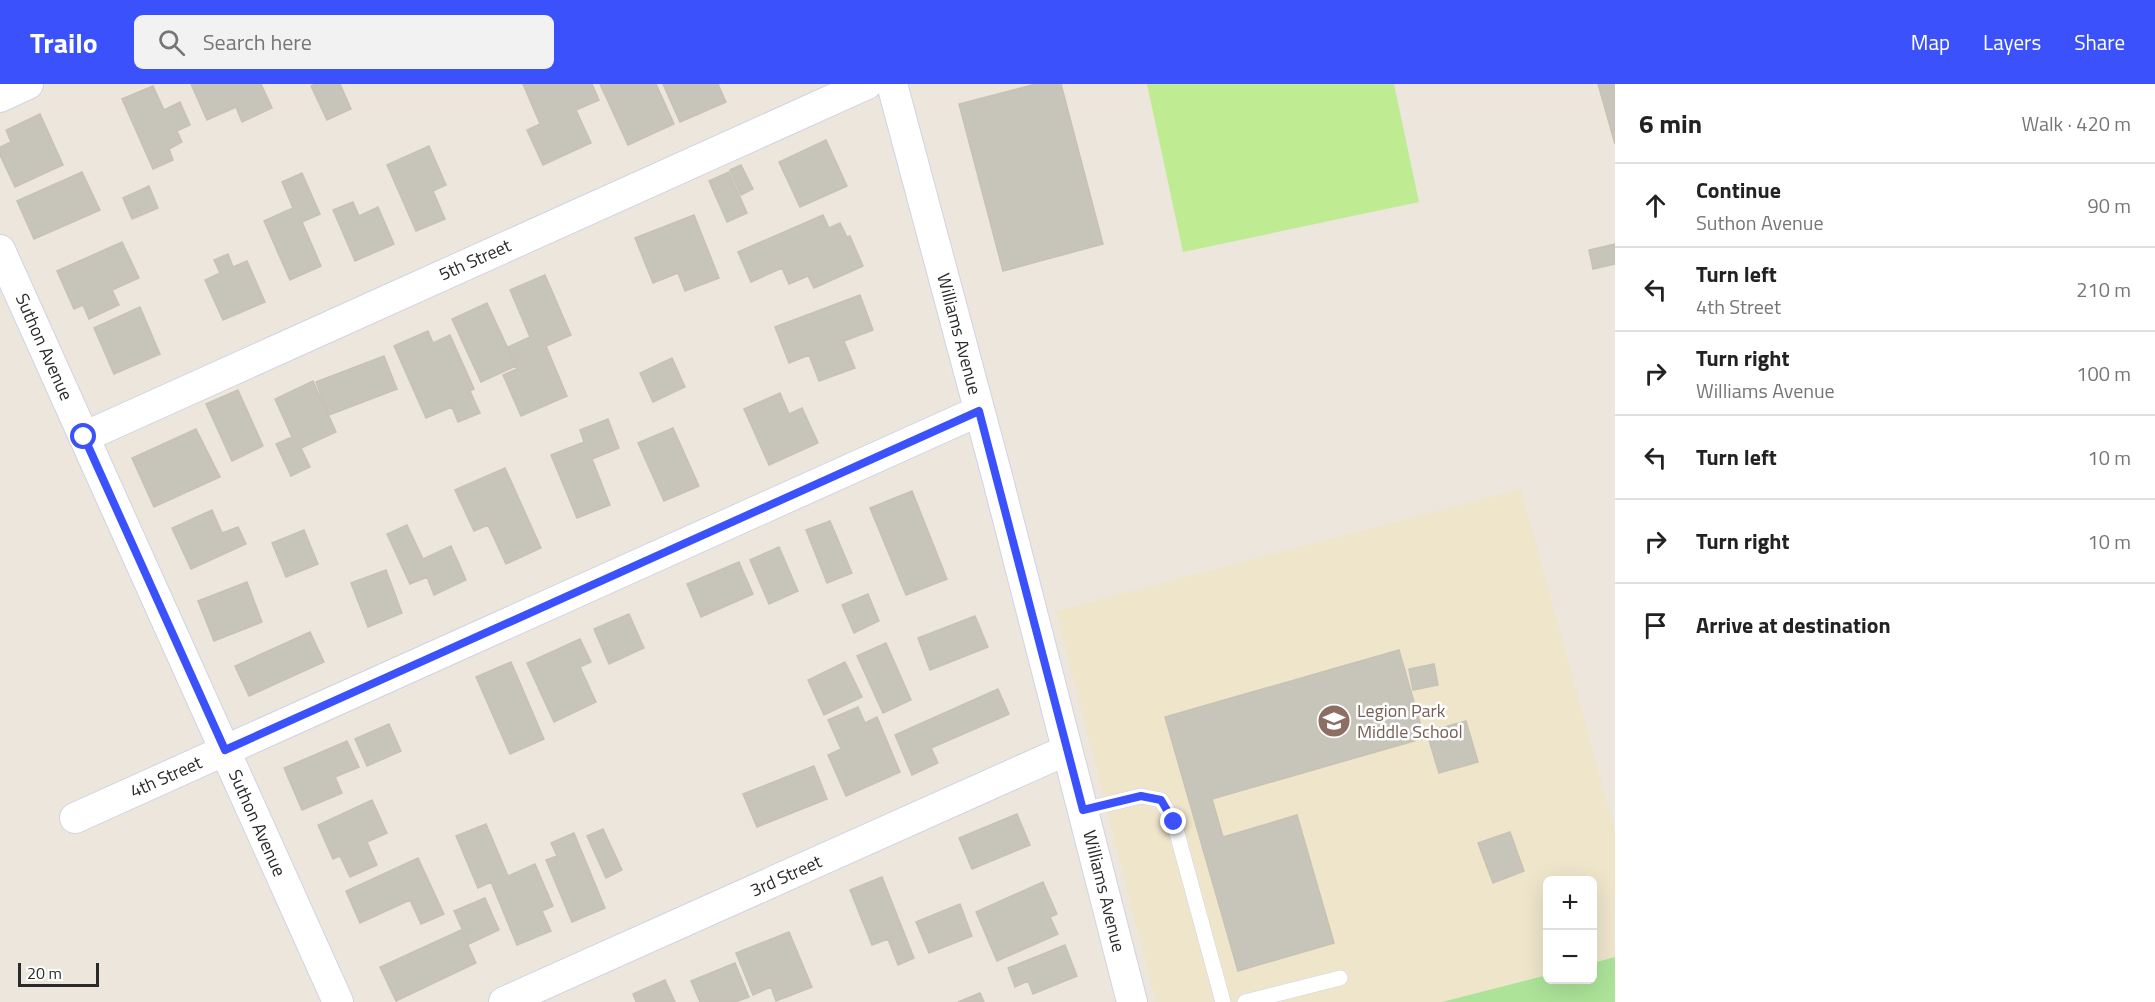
<!DOCTYPE html>
<html lang="en">
<head>
<meta charset="utf-8">
<style>
  :root { --surface:#fff; --page:#f2f2f2; --text:#222; --muted:#767676; --line:#e0e0e0; --accent:#3a51fb }
  body { margin:0; font-family:"Titillium Web",sans-serif; background:var(--page); color:var(--text) }
  .controls { position:absolute; right:18px; bottom:18px; display:grid; overflow:hidden; border-radius:9px; box-shadow:0 6px 24px #0002 }
  .controls button { width:54px; height:54px; display:grid; place-items:center; padding:0; border:0; border-bottom:2px solid var(--line); background:var(--surface); color:var(--text); font:30px sans-serif }
  .scale { position:absolute; left:18px; bottom:15px; width:81px; box-sizing:border-box; padding-left:6px; border:3px solid #2a2a2a; border-top:0; font-size:16px; line-height:21px; white-space:nowrap; color:#2a2a2a; -webkit-text-stroke:4px #fff; paint-order:stroke }
  .stop { position:absolute; width:18px; height:18px; margin:-14px; border:4px solid #3a51fb; border-radius:50%; background:#fff }
  .stop.end { background:#3a51fb; border-color:#fff; box-shadow:0 2px 6px #0008 }
  .list { margin:0; padding:0; list-style:none }
  h2 { display:flex; justify-content:space-between; align-items:center; height:78px; margin:0; padding:0 24px; font-size:26px }
  h2 small { font-size:20px; font-weight:400; color:var(--muted) }
  .list li { display:grid; grid-template-columns:39px 1fr auto; gap:18px; align-items:center; box-sizing:border-box; height:84px; padding:0 24px; border-top:2px solid var(--line) }
  .list b { display:block; font-size:22px; white-space:nowrap }
  .list p { margin:0; font-size:20px; white-space:nowrap; color:var(--muted) }
  .list em { font-size:20px; font-style:normal; color:var(--muted) }
  .icon { flex:none; width:33px; height:33px; fill:none; stroke:currentColor; stroke-width:2; stroke-linecap:round; stroke-linejoin:round }
  .map { position:relative; flex:none; width:1615px; height:918px; overflow:hidden }
  header { display:flex; align-items:center; gap:36px; box-sizing:border-box; height:84px; padding:0 30px; background:var(--accent); color:#fff }
  header strong { font-size:28px }
  nav { display:flex; gap:33px; margin-inline-start:auto; font-size:21px }
  .search { width:420px; height:54px; background:var(--page); display:flex; align-items:center; gap:15px; box-sizing:border-box; padding:0 21px; border-radius:9px; color:var(--muted); font-size:22px }
  main { display:flex }
  aside { flex:1; background:var(--surface) }
  .map>svg:first-child { display:block }
</style>
</head>
<body>
<header>
<strong>Trailo</strong>
<div class="search"><svg class="icon" aria-label="search" viewBox="0 0 24 24"><circle cx="10" cy="10" r="6"/><path d="M15 15l6 6"/></svg>Search here</div>
<nav><a>Map</a><a>Layers</a><a>Share</a></nav>
</header>
<main>
<div class="map">
<svg width="1615" height="918" viewBox="0 0 1615 918">
  <rect width="100%" height="100%" fill="#ece6dc"/>
  <path fill="#eee5cb" d="M1521 405 1615 747V873L1593 879 1592 796H1548L1547 891 1442 918H1156L1056 527Z"/>
  <path fill="#ace398" d="M1615 873V918H1442L1547 891 1548 896H1592L1593 879Z"/>
  <path fill="#bfeb93" d="M1147 0H1394L1419 118 1183 168Z"/>
  <path fill="#c7c4ba" stroke="#c8c2b5" stroke-width="1.5" d="M191 0H261L272 24 242 38 236 23 207 36Z
    M315 0H340L351 25 327 36 311 2Z
    M523 0H592L599 16 576 26 591 59 543 81 527 46 540 40Z
    M600 0H656L674 40 628 61Z
    M663 0H718L726 18 680 38Z
    M1036 0H1061L1103 160 1003 187 959 20Z
    M1598 0H1615V60Z
    M153 2 164 26 180 18 190 41 177 47 182 58 169 65 173 76 153 85 122 15Z
    M40 30 63 81 15 103 0 71V63L11 58 6 46Z
    M826 56 847 102 800 123 779 78Z
    M429 62 446 101 433 107 445 135 416 147 387 81Z
    M741 81 753 105 741 111 730 86Z
    M82 88 100 126 34 155 17 117Z
    M729 88 747 129 727 138 709 97Z
    M302 89 320 130 302 138 321 182 290 196 264 137 293 124 282 98Z
    M149 102 158 124 132 135 123 114Z
    M353 118 359 132 378 123 394 160 355 177 333 126Z
    M694 131 719 194 685 207 678 189 653 199 635 154Z
    M823 131 829 144 840 139 847 153 850 152 863 182 814 204 808 192 789 200 782 184 751 198 738 168Z
    M122 158 139 194 112 206 119 221 89 235 83 221 74 225 57 187Z
    M1615 160V180L1593 185 1589 166Z
    M228 170 233 183 247 177 265 218 223 236 205 196 220 189 214 176Z
    M545 191 571 251 546 262 567 312 521 332 503 291 517 285 508 263 530 253 510 206Z
    M860 211 873 246 844 257 855 284 819 297 809 271 789 279 775 243Z
    M487 219 516 282 481 298 452 235Z
    M140 223 160 270 114 290 94 244Z
    M428 247 433 259 450 251 474 305 470 307 480 329 458 338 452 323 426 334 394 262Z
    M384 272 397 305 329 331 316 298Z
    M672 274 685 303 653 318 640 289Z
    M313 297 336 348 301 364 310 383 291 392 276 360 292 353 275 315Z
    M238 306 263 362 232 377 206 320Z
    M780 309 789 330 802 324 818 359 769 381 744 325Z
    M608 335 619 364 592 375 610 421 577 434 551 371 584 358 580 346Z
    M673 344 699 402 664 417 638 359Z
    M196 345 220 393 154 423 132 374Z
    M505 384 541 464 506 480 488 441 474 447 455 406Z
    M912 407 947 495 906 511 870 424Z
    M212 426 222 449 238 443 246 460 191 485 172 444Z
    M830 437 852 489 827 499 806 446Z
    M407 441 423 475 451 462 466 496 434 511 427 493 410 500 387 450Z
    M304 446 318 480 286 493 272 459Z
    M779 463 798 507 769 520 750 476Z
    M739 478 753 510 701 533 687 500Z
    M386 486 402 529 368 543 351 499Z
    M247 498 262 538 214 557 198 517Z
    M868 510 879 537 854 549 842 521Z
    M629 530 644 564 609 580 594 545Z
    M975 532 988 563 930 586 918 554Z
    M310 548 324 578 249 612 235 582Z
    M580 555 591 578 580 583 596 618 554 638 527 579Z
    M886 559 911 616 883 629 857 572Z
    M1399 566 1423 649 1466 637 1478 678 1439 689 1428 653 1212 715 1223 753 1297 731 1334 859 1238 887 1165 633Z
    M511 578 544 655 510 670 476 593Z
    M845 578 862 613 824 631 808 596Z
    M1434 580 1438 601 1413 606 1409 585Z
    M998 605 1009 630 931 664 938 679 912 691 895 651Z
    M858 623 865 639 877 633 900 688 846 712 828 671 841 665 828 636Z
    M389 640 401 667 367 682 355 655Z
    M347 657 359 683 335 693 342 709 302 726 284 684Z
    M814 682 827 715 757 743 743 710Z
    M372 716 387 749 367 758 377 781 350 793 340 772 333 775 318 741Z
    M1017 730 1030 761 972 785 959 754Z
    M486 740 508 792 535 780 553 822 542 827 551 847 517 861 491 798 478 804 456 752Z
    M603 745 622 786 606 794 587 752Z
    M1510 748 1524 787 1493 799 1478 759Z
    M574 749 605 824 572 838 546 776 557 772 551 759Z
    M418 774 444 830 421 840 410 816 360 839 346 807Z
    M882 793 914 874 898 881 888 855 872 861 850 806Z
    M1043 798 1057 830 1050 833 1058 850 997 877 976 828Z
    M485 814 499 846 469 860 454 827Z
    M960 820 972 852 929 869 916 838Z
    M461 846 476 879 396 917 380 883Z
    M789 848 812 903 776 917 771 903 753 911 736 869Z
    M1065 861 1077 892 1033 910 1028 897 1015 903 1008 884Z
    M735 879 749 913 735 918H700L691 897Z
    M665 896 675 918H636L633 910Z
    M980 909 984 918H958Z"/>
  <g fill="none" stroke-linecap="round" stroke-linejoin="round">
    <defs>
      <path id="service" d="M1083 726 1141 712 1161 716 1174 738 1223 918
        M1245 918 1340 894"/>
      <path id="minor" d="M892 0 998 396 1132 918
        M0 13 28 0
        M0 166 338 918
        M84 353 867 0
        M75 734 979 327
        M504 918 1067 666"/>
    </defs>
    <use href="#service" stroke="#d1d3e3" stroke-width="16"/>
    <use href="#minor" stroke="#d1d3e3" stroke-width="32"/>
    <use href="#service" stroke="#fff" stroke-width="15"/>
    <use href="#minor" stroke="#fff" stroke-width="30"/>
  </g>
  <g fill="none" stroke-linecap="round" stroke-linejoin="round">
    <path stroke="#3a51fb" stroke-width="8" d="M84 353 225 666 979 327 1083 726 1141 712 1161 716 1174 738"/>
  </g>
  <defs>
    <symbol id="school-disc" viewBox="-11 -11 22 22"><circle r="9.5" fill="#8d6e63" stroke="#fff"/><path d="M0-5L7-2L0 1L-7-2ZM-4 1L0 2.5L4 1V4Q0 6-4 4Z" fill="#fff"/></symbol>
  </defs>
  <g fill-rule="evenodd">
    <use href="#school-disc" x="1315" y="618" width="38" height="38"/>
  </g>
  <g text-anchor="middle" stroke-width="5" stroke-linejoin="round" paint-order="stroke">
    <g font-size="18" fill="#2a2a2a" stroke="#fff">
      <text transform="translate(475 176) rotate(-24)" y="6">5th Street</text>
      <text transform="translate(959 250) rotate(75)" y="6">Williams Avenue</text>
      <text transform="translate(44 263) rotate(66)" y="6">Suthon Avenue</text>
      <text transform="translate(166 693) rotate(-24)" y="6">4th Street</text>
      <text transform="translate(257 739) rotate(66)" y="6">Suthon Avenue</text>
      <text transform="translate(786 792) rotate(-24)" y="6">3rd Street</text>
      <text transform="translate(1104 807) rotate(76)" y="6">Williams Avenue</text>
    </g>
    <g font-size="18" fill="#785e54" stroke="#fff" text-anchor="start">
      <text x="1357" y="633">Legion Park<tspan x="1357" dy="21">Middle School</tspan></text>
    </g>
  </g>
</svg>
<div class="controls">
<button>+</button>
<button>−</button>
</div>
<div class="scale">20 m</div>
<div class="stop" style="left:84px;top:353px"></div>
<div class="stop end" style="left:1174px;top:738px"></div>
</div>
<aside>
<h2>6 min<small>Walk · 420 m</small></h2>
<ul class="list">
<li><svg class="icon" aria-label="ahead" viewBox="0 0 24 24"><path d="M12 20V5M6 11l6-6 6 6"/></svg><div><b>Continue</b><p>Suthon Avenue</p></div><em>90 m</em></li>
<li><svg class="icon" aria-label="left" viewBox="0 0 24 24"><path d="M17 20v-9H6M10 6l-5 5 5 5"/></svg><div><b>Turn left</b><p>4th Street</p></div><em>210 m</em></li>
<li><svg class="icon" aria-label="right" viewBox="0 0 24 24"><path d="M7 20v-9h11M14 6l5 5-5 5"/></svg><div><b>Turn right</b><p>Williams Avenue</p></div><em>100 m</em></li>
<li><svg class="icon" aria-label="left" viewBox="0 0 24 24"><path d="M17 20v-9H6M10 6l-5 5 5 5"/></svg><div><b>Turn left</b></div><em>10 m</em></li>
<li><svg class="icon" aria-label="right" viewBox="0 0 24 24"><path d="M7 20v-9h11M14 6l5 5-5 5"/></svg><div><b>Turn right</b></div><em>10 m</em></li>
<li><svg class="icon" aria-label="arrive" viewBox="0 0 24 24"><path d="M6 21V4h12l-3 4 3 4H6"/></svg><div><b>Arrive at destination</b></div></li>
</ul>
</aside>
</main>
</body>
</html>
